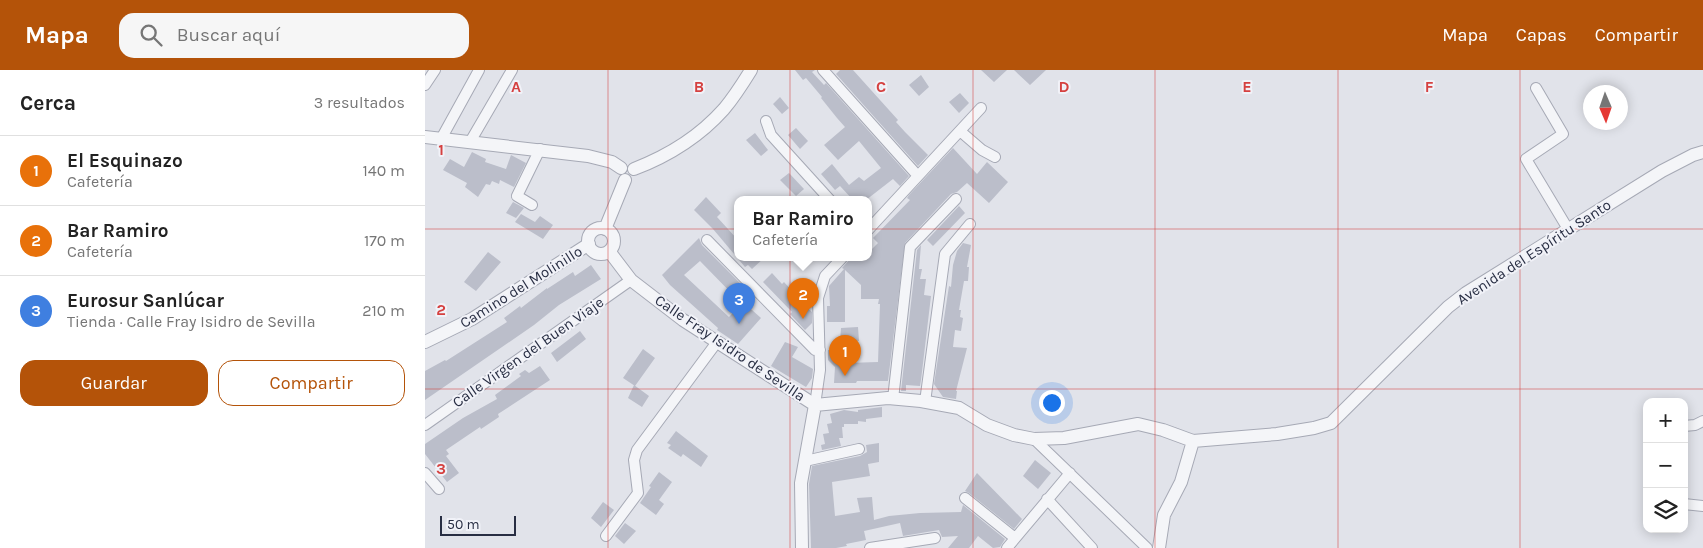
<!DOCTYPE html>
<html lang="es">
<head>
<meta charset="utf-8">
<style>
  :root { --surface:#fff; --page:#f6f6f6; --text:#222; --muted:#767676; --line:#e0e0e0; --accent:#b45309 }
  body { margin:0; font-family:Karla,sans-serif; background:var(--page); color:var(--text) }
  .controls { position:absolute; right:15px; bottom:15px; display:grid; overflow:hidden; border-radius:10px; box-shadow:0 2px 12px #0003 }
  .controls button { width:45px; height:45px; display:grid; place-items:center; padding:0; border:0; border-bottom:1px solid var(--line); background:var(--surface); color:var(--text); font:25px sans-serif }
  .compass { position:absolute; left:1158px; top:15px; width:45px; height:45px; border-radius:50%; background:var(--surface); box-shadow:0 2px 12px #0003; rotate:178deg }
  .scale { position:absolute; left:15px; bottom:12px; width:76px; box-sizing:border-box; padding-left:5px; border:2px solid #282e43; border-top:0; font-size:14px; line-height:18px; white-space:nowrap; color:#282e43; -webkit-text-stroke:4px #f1f2f8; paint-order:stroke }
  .you { position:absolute; left:626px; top:332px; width:18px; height:18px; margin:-12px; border:4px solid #fff; border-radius:50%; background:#1a73e8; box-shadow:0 0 0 8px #1a73e833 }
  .badge { display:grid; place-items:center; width:32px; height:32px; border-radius:50%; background:var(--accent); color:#fff; font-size:16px; font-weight:700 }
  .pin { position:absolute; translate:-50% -41px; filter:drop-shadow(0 1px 2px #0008) }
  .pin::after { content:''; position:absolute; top:26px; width:18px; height:15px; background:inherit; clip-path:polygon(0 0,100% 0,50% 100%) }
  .popup { position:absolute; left:309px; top:126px; width:138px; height:65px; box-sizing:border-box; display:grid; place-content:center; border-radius:10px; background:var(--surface); filter:drop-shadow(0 1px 4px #0005); font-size:16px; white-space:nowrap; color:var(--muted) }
  .popup b { font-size:19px; color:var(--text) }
  .popup::after { content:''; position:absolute; left:50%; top:100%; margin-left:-10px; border:10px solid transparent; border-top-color:var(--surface) }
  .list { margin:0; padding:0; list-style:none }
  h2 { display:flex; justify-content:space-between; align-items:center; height:65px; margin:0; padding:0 20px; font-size:21px }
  h2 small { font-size:16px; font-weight:400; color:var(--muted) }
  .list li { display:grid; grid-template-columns:32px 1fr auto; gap:15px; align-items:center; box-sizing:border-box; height:70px; padding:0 20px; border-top:1px solid var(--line) }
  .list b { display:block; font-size:19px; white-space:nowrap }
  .list p { margin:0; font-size:16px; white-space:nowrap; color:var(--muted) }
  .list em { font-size:16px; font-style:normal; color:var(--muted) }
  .actions { display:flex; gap:10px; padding:15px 20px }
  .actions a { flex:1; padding:11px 0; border:1px solid var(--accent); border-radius:15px; text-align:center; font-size:18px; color:var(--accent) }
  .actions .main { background:var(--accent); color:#fff }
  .icon { flex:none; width:28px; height:28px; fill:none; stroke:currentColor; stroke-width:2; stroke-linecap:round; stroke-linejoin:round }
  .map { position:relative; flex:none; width:1278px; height:478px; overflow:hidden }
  header { display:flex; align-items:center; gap:30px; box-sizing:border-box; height:70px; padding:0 25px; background:var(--accent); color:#fff }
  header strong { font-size:24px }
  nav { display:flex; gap:28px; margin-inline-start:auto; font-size:18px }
  .search { width:350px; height:45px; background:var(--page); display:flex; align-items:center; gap:12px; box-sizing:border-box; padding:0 18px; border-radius:15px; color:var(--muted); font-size:19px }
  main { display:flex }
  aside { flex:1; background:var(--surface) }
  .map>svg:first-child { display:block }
</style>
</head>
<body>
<header>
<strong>Mapa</strong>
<div class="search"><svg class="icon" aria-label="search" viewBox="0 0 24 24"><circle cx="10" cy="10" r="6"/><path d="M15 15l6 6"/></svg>Buscar aquí</div>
<nav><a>Mapa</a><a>Capas</a><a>Compartir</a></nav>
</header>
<main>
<aside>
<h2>Cerca<small>3 resultados</small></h2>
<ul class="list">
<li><span class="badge" style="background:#e8710a">1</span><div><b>El Esquinazo</b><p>Cafetería</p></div><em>140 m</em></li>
<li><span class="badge" style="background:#e8710a">2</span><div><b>Bar Ramiro</b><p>Cafetería</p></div><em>170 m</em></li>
<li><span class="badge" style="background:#3f7fe0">3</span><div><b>Eurosur Sanlúcar</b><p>Tienda · Calle Fray Isidro de Sevilla</p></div><em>210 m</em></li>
</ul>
<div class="actions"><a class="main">Guardar</a><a>Compartir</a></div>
</aside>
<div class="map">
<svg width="1278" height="478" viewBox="0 0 1278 478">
  <rect width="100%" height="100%" fill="#e1e3ea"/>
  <path fill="#bbbeca" d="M370 0H390L387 2 399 15 401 13 484 106 475 116 468 109 441 130H428L415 116 410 120 396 104 407 94 424 115 434 107 439 111 456 98 434 71 413 90 399 75 420 57 412 48 396 28 397 27 381 8 378 10Z
    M415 0H428L473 50 471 52 480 62 503 85 493 96 411 4Z
    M556 0H582L569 12Z
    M589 0H621L605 15Z
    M496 5 504 17 494 26 484 15Z
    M535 23 544 33 534 43 524 32Z
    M355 27 364 38 357 44 348 34Z
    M371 58 383 71 375 79 363 65Z
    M330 63 343 80 336 86 321 70Z
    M528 78 552 104 562 92 583 112 564 133 542 113 532 122 526 124 480 173 463 311H432L431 313H409L410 297 403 290V280H422V293L453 292 455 234H453L454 229H436V215L420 200V252H402V236H405L404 216 419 199 417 198 426 188H443V183L453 173 448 168 485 130 482 128 484 125Z
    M47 82 61 89 60 92 81 99 86 85 101 93 89 117 75 110 74 114 67 111 65 115 61 114 53 127 40 117 42 113 18 100 25 89 39 97Z
    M364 103 379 119 371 126 355 110Z
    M281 127 296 143 292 147 313 170V188H339L327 199 323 195 320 197 288 159 269 140Z
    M88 132 99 138 91 148 81 143Z
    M534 136 540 143 508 176 502 170Z
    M96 144 110 152 115 146 128 155 118 169 90 152Z
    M274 168 277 175 324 222 314 231 275 191 259 205 304 247 318 232 336 248 313 274 292 260 293 258 245 215 237 205Z
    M538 173 546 175 542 197H544L543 211H539L534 240H536L535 247 538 248 536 261 530 260 528 277 542 278 531 321H532L531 329 518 327 509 314 524 216 526 217 528 195 532 181Z
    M496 175 494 199H497L495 209H501L499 225 506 226 496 310 495 316 481 315V321H476L492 180Z
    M63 182 76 192 51 221 39 212Z
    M166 195 176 209 134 235 109 255 0 330V301L20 290 21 291 82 252 79 248 95 236 96 238 122 218V219L148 202 150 206Z
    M347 203 357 214 359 212 370 224 368 225 387 242V253L380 260 365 244 367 242 338 212Z
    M433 257 434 271 415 272 416 258Z
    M155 261 161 269 132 292 126 283Z
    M360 272 373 277 367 287 388 299 387 308 381 317 346 296Z
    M218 279 230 288 210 316 198 308Z
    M115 296 125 310 73 344 74 347 56 359 55 357 21 380 24 384 21 386 34 403 22 412 0 384V374L38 348 72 329 70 325 96 306 94 304 100 300 104 303Z
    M209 315 224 326 217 337 203 328Z
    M457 337V347L441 349V352L433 351V354H419V357H417L418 368H414L416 376 397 380 396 375 400 374 398 364 404 363 402 354 407 353 405 344 419 340 433 342V340Z
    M251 361 283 386 276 397 258 384 256 387 243 378 246 375 242 373Z
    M454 373V392L443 394 445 406 407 412 410 446 435 442 432 428 447 427 449 450 464 446 495 443 536 442 538 435 580 469 575 477 568 478 553 466 544 478H523L533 466 517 467 514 460 478 466 475 453 439 461 441 470 421 474 422 476 411 478H386L384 414 387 396 435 386 442 382 441 375Z
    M610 390 626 403 613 419 598 406Z
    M234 402 247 412 234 430 239 434 231 445 215 433 226 417 224 416Z
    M552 403 597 449 589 459 544 423 540 421Z
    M178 432 189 440 176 457 166 448Z
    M200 453 211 461 199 474 190 466Z"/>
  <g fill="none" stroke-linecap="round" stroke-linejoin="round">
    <defs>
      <path id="minor" d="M398 0 493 106
        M0 15 10 0
        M1111 18 1138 64 1101 89 1143 159
        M341 51 346 65 405 130
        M535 61 557 80 570 87
        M16 69 54 0
        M45 72 87 0
        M107 135 92 126 115 79
        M443 160 556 38
        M282 170 390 280H395
        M468 329 485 177 531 129
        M500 332 520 184 545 154
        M390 335 395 300 393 228 400 206 417 188
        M0 355 206 210
        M1259 356 1270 355 1278 351
        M609 369 722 478
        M380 391 434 379
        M0 403 14 419
        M540 428 590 468
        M622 429 667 478
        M1259 434 1278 436
        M181 466 213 423 209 390 212 380 292 272
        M445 478 510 468
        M582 478 645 403"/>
      <path id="tertiary" d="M0 67 163 86 187 92 196 98
        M209 99C243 86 275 66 299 39 309 27 318 13 326 0
        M163 171a13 13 0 1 1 26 0a13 13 0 1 1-26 0Z
        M180 159 200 110
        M184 181 206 210 258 250 390 335 463 328 496 331 534 338 562 355 589 365 609 369 639 368 713 354 738 360 768 371 852 364 889 358 906 353 1023 237 1041 223 1237 101 1268 85 1278 82
        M0 272 47 249 164 174
        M377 478 376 413 390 335
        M734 478 739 445 756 412 768 371"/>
    </defs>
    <use href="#minor" stroke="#a6a9b5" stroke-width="12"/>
    <use href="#tertiary" stroke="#a6a9b5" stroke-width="14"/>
    <use href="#minor" stroke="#f4f5f8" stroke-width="10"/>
    <use href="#tertiary" stroke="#f4f5f8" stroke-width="12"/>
  </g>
  <path fill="none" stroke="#d54140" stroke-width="1" stroke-opacity="0.55" d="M183 0V478M365 0V478M548 0V478M730 0V478M913 0V478M1095 0V478M0 159H1278M0 319H1278"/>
  <g text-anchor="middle" stroke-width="4" stroke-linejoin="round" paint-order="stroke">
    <g font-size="15" fill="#282e43" stroke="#f1f2f8">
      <text transform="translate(1109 182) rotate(-33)" y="5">Avenida del Espíritu Santo</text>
      <text transform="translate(96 217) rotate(-32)" y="5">Camino del Molinillo</text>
      <text transform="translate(305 278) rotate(34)" y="5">Calle Fray Isidro de Sevilla</text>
      <text transform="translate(103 282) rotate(-35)" y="5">Calle Virgen del Buen Viaje</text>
    </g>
  </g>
  <g font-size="16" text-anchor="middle" font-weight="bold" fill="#d54140" stroke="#f1f2f8" stroke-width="4" stroke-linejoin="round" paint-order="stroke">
    <text x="91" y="22">A</text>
    <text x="274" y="22">B</text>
    <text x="456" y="22">C</text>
    <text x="639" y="22">D</text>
    <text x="822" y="22">E</text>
    <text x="1004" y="22">F</text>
    <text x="16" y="85">1</text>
    <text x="16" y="245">2</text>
    <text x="16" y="404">3</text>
  </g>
</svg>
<div class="controls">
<button>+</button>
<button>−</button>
<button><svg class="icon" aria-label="layers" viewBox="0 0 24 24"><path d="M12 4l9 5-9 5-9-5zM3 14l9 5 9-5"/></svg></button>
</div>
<svg class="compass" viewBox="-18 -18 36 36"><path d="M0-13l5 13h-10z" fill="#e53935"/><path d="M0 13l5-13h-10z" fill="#767676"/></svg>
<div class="scale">50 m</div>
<div class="you"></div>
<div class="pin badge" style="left:420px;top:306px;background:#e8710a">1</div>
<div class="pin badge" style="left:378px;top:249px;background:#e8710a">2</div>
<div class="popup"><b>Bar Ramiro</b>Cafetería</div>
<div class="pin badge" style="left:314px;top:254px;background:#3f7fe0">3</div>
</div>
</main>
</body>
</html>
